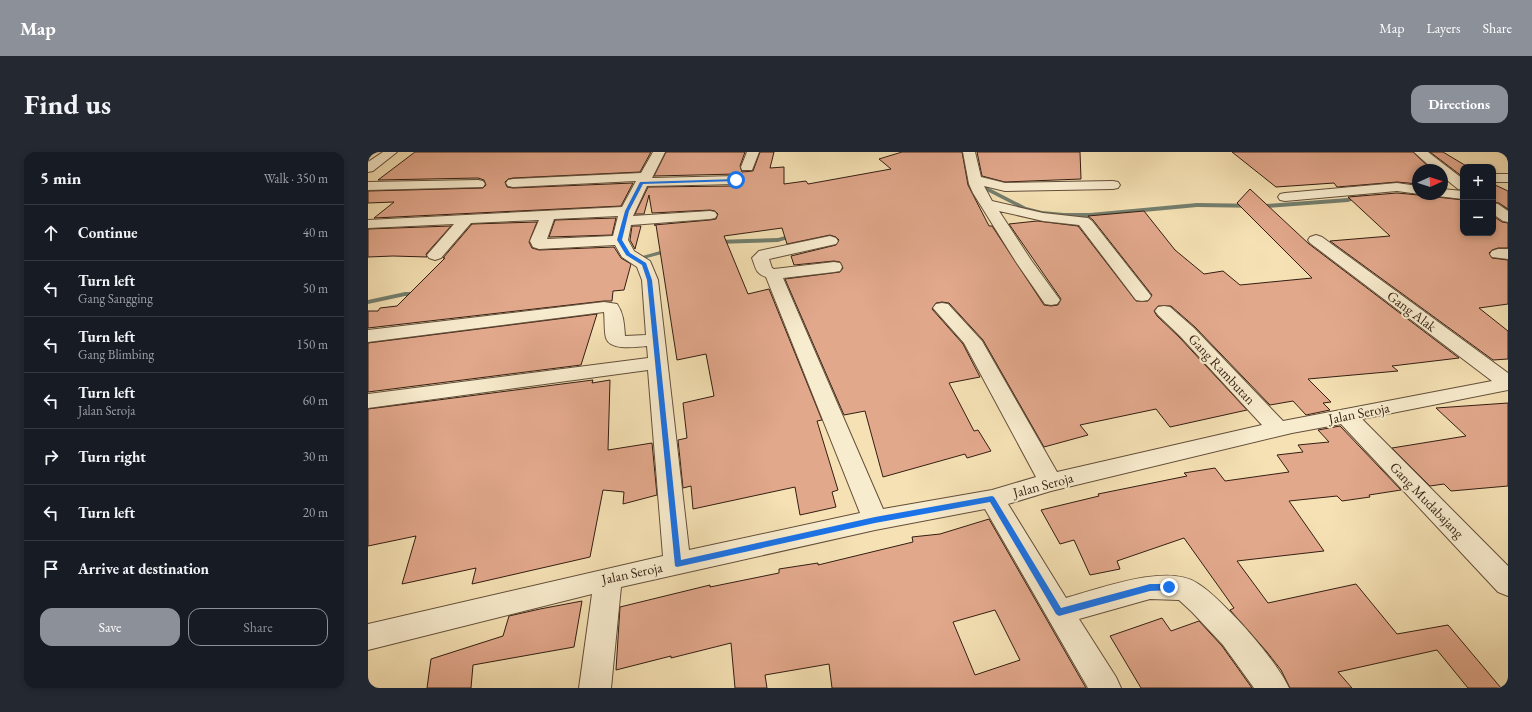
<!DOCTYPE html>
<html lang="en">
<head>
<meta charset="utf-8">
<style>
  :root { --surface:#171b24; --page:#242831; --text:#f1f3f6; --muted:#9ea1a6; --line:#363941; --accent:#8c9099 }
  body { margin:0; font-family:"EB Garamond",serif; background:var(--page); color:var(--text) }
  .controls { position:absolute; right:12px; top:12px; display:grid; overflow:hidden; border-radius:8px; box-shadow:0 2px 6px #0003 }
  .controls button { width:36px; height:36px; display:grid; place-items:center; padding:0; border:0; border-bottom:1px solid var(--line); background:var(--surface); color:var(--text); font:20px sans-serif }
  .compass { position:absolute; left:1044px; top:12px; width:36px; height:36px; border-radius:50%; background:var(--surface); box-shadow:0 2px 6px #0003; rotate:87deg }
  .stop { position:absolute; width:12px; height:12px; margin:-9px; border:3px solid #1a73e8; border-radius:50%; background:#fff }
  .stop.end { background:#1a73e8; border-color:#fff; box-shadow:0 1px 4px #0008 }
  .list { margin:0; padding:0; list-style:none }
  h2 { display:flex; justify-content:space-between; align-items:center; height:52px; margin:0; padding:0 16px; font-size:17px }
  h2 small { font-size:13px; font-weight:400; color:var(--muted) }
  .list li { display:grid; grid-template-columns:26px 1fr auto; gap:12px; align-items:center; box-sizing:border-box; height:56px; padding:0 16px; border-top:1px solid var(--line) }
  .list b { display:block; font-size:15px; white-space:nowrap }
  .list p { margin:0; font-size:13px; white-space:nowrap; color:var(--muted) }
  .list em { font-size:13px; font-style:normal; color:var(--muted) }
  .actions { display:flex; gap:8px; padding:12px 16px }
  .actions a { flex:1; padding:9px 0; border:1px solid var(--accent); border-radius:12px; text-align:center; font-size:14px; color:var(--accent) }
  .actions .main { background:var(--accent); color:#fff }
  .icon { flex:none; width:22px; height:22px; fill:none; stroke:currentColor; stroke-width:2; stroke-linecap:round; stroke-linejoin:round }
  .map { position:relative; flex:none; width:1140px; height:536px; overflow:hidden; border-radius:12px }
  header { display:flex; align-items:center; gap:24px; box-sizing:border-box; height:56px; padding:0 20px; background:var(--accent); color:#fff }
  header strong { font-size:19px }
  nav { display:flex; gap:22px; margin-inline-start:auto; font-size:14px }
  .intro { display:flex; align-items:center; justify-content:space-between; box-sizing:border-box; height:96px; padding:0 24px }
  h1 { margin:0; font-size:28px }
  .button { padding:10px 18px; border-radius:12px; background:var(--accent); color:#fff; font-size:14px; font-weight:700 }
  main { display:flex; gap:24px; padding:0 24px }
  aside { flex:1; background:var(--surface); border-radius:12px; box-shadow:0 2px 6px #0003 }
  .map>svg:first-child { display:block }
</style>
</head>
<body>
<header>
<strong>Map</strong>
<nav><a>Map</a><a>Layers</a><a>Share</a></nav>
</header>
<div class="intro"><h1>Find us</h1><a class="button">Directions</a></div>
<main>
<aside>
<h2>5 min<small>Walk · 350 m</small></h2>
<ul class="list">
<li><svg class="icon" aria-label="ahead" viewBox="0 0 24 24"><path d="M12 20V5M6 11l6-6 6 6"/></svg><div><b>Continue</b></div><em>40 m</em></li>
<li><svg class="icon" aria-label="left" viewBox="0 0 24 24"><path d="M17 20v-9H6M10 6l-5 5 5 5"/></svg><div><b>Turn left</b><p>Gang Sangging</p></div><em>50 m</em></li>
<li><svg class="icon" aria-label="left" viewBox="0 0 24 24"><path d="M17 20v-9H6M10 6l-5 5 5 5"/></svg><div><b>Turn left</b><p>Gang Blimbing</p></div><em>150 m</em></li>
<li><svg class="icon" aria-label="left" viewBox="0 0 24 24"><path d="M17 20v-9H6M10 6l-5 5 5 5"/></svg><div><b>Turn left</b><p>Jalan Seroja</p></div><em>60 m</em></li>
<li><svg class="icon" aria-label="right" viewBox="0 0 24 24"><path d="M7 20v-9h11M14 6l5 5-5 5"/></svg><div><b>Turn right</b></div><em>30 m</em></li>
<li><svg class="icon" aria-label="left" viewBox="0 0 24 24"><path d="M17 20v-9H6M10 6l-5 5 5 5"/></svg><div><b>Turn left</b></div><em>20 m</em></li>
<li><svg class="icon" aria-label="arrive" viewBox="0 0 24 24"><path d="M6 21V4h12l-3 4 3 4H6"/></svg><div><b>Arrive at destination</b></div></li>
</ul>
<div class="actions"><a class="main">Save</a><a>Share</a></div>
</aside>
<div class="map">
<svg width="1140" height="536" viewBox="0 0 1140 536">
  <rect width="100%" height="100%" fill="#f5e1b4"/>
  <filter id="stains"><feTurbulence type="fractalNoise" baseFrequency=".005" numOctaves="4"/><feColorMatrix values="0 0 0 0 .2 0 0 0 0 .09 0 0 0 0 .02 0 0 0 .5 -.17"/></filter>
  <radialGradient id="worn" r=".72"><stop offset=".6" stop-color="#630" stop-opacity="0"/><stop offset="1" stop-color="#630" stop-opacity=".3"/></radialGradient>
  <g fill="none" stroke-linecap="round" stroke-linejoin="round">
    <path fill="#737e6d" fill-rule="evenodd" d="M588 29 619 35 658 55 674 59 696 61H722L829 51 898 52 980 46 993 43 996 45 980 50 898 56 829 55 722 65H696L674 63 654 57 615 37 588 31Z
      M1125 52 1140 55V59L1125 56Z
      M428 81 431 83 430 84 410 90 348 92 345 90 348 88 410 86Z
      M303 96 306 98 305 99 249 114 246 112Z
      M37 140H50L53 142 50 144H37L0 152V148Z"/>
  </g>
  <path fill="#e2a88c" stroke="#331e12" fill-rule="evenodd" d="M47 0H283L272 20 145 26 140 27 137 30 139 35 145 36 265 31 253 54 6 66 26 50 0 51V39L115 36 118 33 116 28 110 26 10 28Z
    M298 0H377L372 14 374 20 385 19 392 0H406L402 16 416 15V32L438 29 440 32 523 17 511 7 534 0H594L600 33 621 74H624L676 153 683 154 690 153 693 147 641 72 669 69 710 74 768 149H780L784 143 725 68 720 64 776 59 807 98 836 122 855 119 872 133 944 126 869 51 882 37 941 92 1091 206 1024 214 1030 219 940 227 963 250 955 251 962 258 938 263 925 249 902 253 827 175 803 154H790L786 159 789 164 811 185 879 258 802 275 788 257 712 273 720 283 676 295 615 188 581 151 574 150 568 151 564 157 595 192 612 225 581 231 606 279 610 278 623 299 599 306 597 302 515 325 497 259 476 263 417 127 472 120 475 116 472 110 466 109 426 113 423 104 468 93 471 88 468 85 462 83 419 92 414 76 356 84 380 142 401 137 454 268 449 269 470 338 464 340 468 355 432 363 427 335 325 357 323 334 315 336 310 288 319 286 315 251 346 244 338 202 309 208 288 73H286L342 68 348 67 350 62 347 59 342 58 284 61 281 43 276 62H267L280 35 368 34 374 32 376 27 373 24 368 22 286 24Z
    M609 0H712L713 27 637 30 614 24Z
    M864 0H1045L1064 18H1050V32L1029 30 969 35 966 31 908 35Z
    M1062 0H1075L1100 15H1095V25Z
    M1125 32 1140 39V57L1131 51 1125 50Z
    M1029 41 1051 43 1052 42H1067L1069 45 1095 48V81H1125V64L1134 70 1140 71V96H1130L1124 98 1121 101 1124 106 1140 108V152L1111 156 1140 179V207L1125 208 962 89 1022 84 980 45Z
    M248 66 244 83 181 85 187 68Z
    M169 70 161 90 164 96 171 98 246 95 253 106 263 112 256 138 245 139 244 149H236L0 176V159H10L12 156 29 154 77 106H75L104 72Z
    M83 74 58 102 59 105 25 104 0 105V77Z
    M264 74H273L267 97 262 88Z
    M229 162 213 213 0 240V191Z
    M225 228 224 231 242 228 240 298 284 291 289 343 255 352 256 340 235 338 222 405 104 432 108 416 34 432 48 384 0 394V257Z
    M1140 251V334L1083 339 1076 332 1062 334 1024 296 1098 284 1068 256Z
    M972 274 1033 338 1001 343 1002 345 974 349 969 344 921 349 956 399 869 409 900 451 988 432 1029 482 1080 473 1133 536H1100L1069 498 970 520 984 536H922L913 518 899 500 862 458 866 456 816 386 749 409 752 417 722 423 706 388 692 392 673 358 731 344 730 342 819 324 816 321 847 316 857 329 921 320 909 303 935 300 930 293 961 290 950 278Z
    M621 367 718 536H464L461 512 397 523 399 536H367L363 491 303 506V504L248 518 252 455 342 433V435L411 421V417L450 411V413L545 390 544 385 572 382ZM627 458 652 508 607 523 585 470Z
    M214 449 206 495 105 513 103 536H59L63 507 135 484 141 464 172 457Z
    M794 466 803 479 831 469 854 494 884 536H773L742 484Z"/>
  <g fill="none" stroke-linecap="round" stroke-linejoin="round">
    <defs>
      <path id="minor" d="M15 0H29L5 19 0 20V10Z
        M285 0H297L284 26 368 24 373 25 375 28 373 31 368 32 279 34 265 64 342 59 347 60 349 63 347 66 342 67 263 73 260 88 266 99 282 109 290 128 321 398 492 361 398 125C387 121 388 116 384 106L391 99 462 84 468 86 470 89 468 92 401 107 404 116 406 117 466 110 472 111 474 115 472 119 466 120 415 126 515 357 624 338 668 325 596 191 565 156 568 152 574 151 580 152 614 189 689 320 894 273 812 184 790 163 787 159 790 155 796 154 802 155 826 176 915 269 1124 229 942 91 940 88 942 85 948 83 954 85 1140 221V238L994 267 1140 414V444L1130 440 973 272 924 281 683 339 640 352 698 446C731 437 799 411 829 431 844 440 857 455 870 468 885 484 912 516 921 536H886L855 493 824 460 811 448 782 447 711 467 748 525 753 536H720L617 357 507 378 253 435 243 536H211L224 442 0 498V472L295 404 280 218 0 256V242L280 206 279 194C268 195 242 199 238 186 236 178 237 169 236 160L0 190V178L236 150 249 152C256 162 256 173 257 184L278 183 274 128 269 115 254 105 247 93 171 97 165 95 162 89 171 68 103 71 73 106 67 108 61 106 59 103 86 72 0 76V68L254 55 268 29 145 35 140 34 138 31 140 28 145 27 273 21ZM250 64 245 84 179 87 186 67Z
        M379 0H391L384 18H374L373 15Z
        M595 0H607L613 25 637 31 745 29 750 30 752 33 750 36 745 37 637 39 616 34 624 49 675 61 720 66 724 69 780 140 783 144 780 148 774 149 768 148 711 73 675 69 631 59 663 108 692 148 689 152 683 153 677 152 648 110 605 41 601 32Z
        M1046 0H1060L1095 27V38L1090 37 1074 24V18H1066Z
        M1125 22H1140V30H1125Z
        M110 28 115 29 117 32 115 35 0 38V30Z
        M1029 31 1050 34 1051 42 1029 39 917 49 912 48 910 45 912 42 917 41Z
        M1074 37 1095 39V47L1069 44 1068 42H1074Z
        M1125 51 1130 52 1140 59V70L1135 69 1125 62Z
        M1130 97H1140V107L1124 105 1122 102 1124 99Z"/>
    </defs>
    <use href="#minor" stroke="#644f3a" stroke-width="2"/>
    <use href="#minor" fill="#f8ecce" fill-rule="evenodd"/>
  </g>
  <path fill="#1a73e8" d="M368 27 369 29 275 32 261 59 254 88 262 101 278 111 284 128 313 408 507 365 624 344 626 345 693 456 782 432H801L805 435 804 438 782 439 691 464 688 462 622 350 507 371 309 415 307 414 279 128 274 113 258 103 249 88 257 59 272 30Z"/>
  <g text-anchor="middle" stroke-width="4" stroke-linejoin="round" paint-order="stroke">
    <g font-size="14" fill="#331e12" stroke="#f8ecce">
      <text transform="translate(1044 159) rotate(37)" y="5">Gang Alak</text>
      <text transform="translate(854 217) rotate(47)" y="5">Gang Rambutan</text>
      <text transform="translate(991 261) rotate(-11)" y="5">Jalan Seroja</text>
      <text transform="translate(675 333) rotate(-15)" y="5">Jalan Seroja</text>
      <text transform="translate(1059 348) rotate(46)" y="5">Gang Mudabajang</text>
      <text transform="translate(264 421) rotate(-12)" y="5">Jalan Seroja</text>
    </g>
  </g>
  <rect width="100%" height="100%" filter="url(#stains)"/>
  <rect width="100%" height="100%" fill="url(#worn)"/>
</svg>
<div class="controls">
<button>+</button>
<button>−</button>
</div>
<svg class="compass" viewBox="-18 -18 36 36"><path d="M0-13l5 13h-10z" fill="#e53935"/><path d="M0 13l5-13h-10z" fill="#9ea1a6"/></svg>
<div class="stop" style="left:368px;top:28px"></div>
<div class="stop end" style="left:801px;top:435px"></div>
</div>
</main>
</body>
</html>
